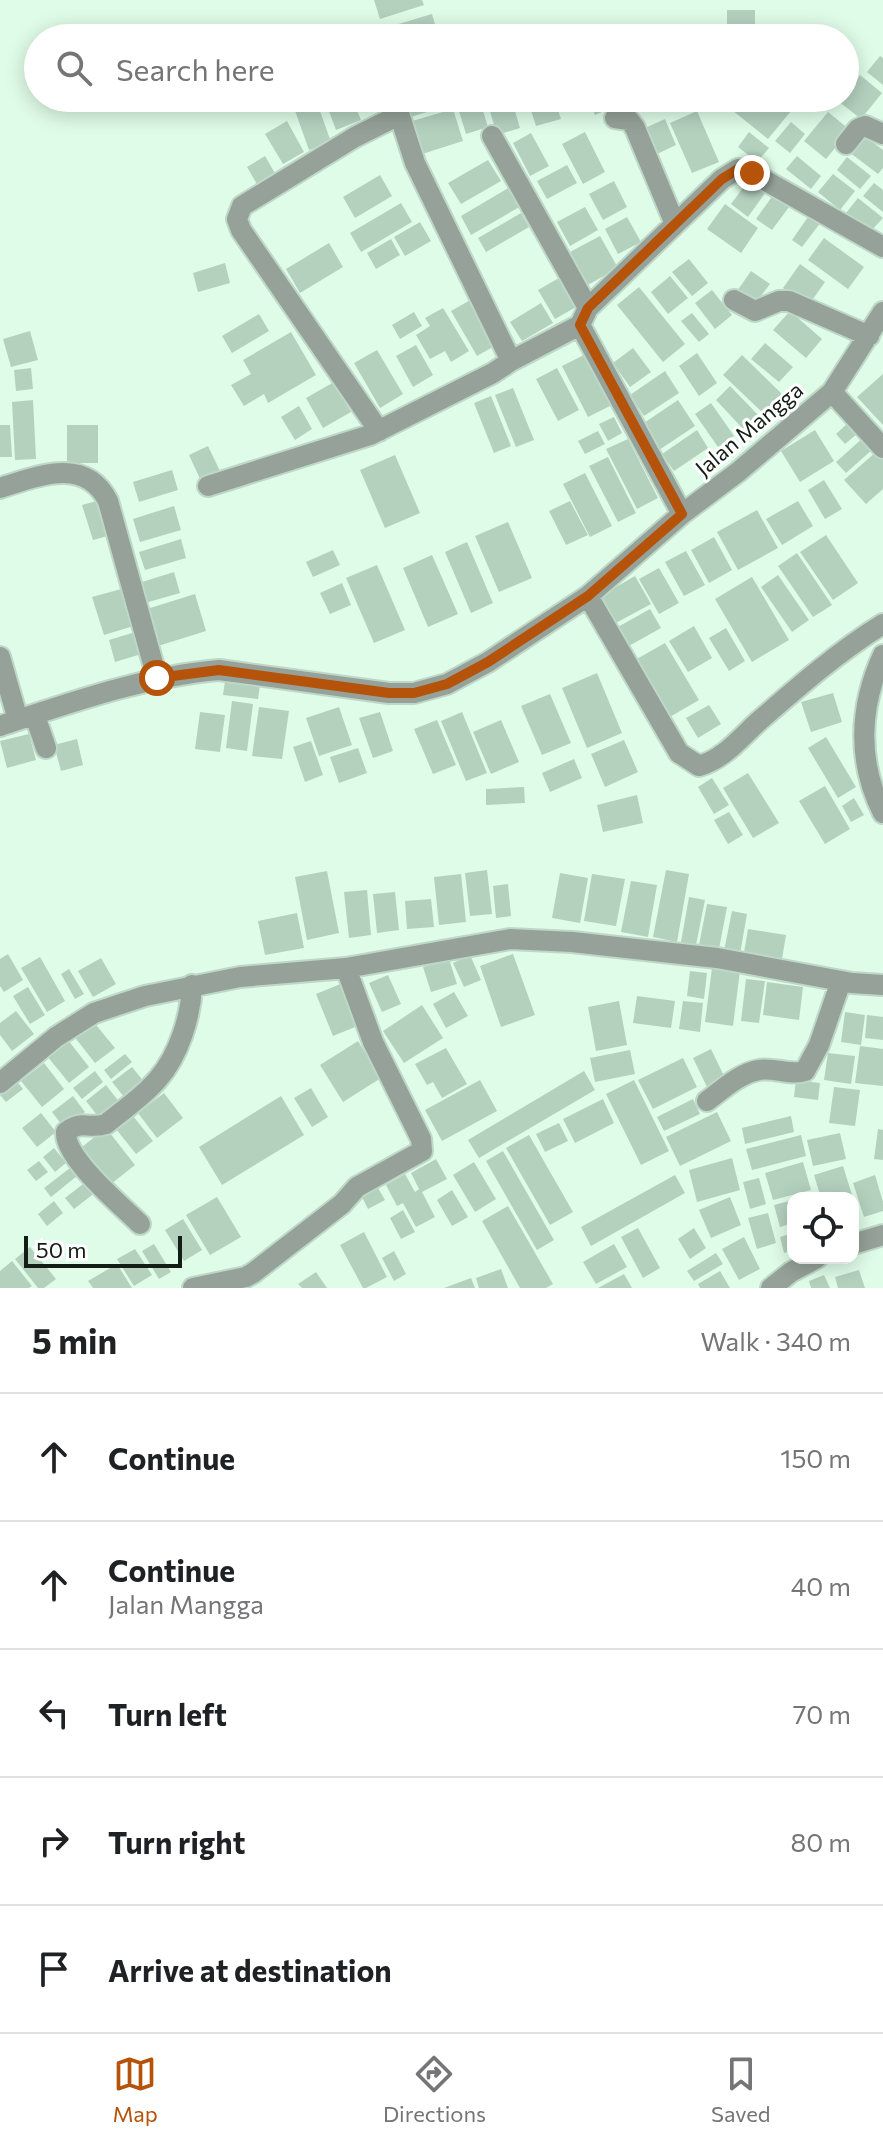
<!DOCTYPE html>
<html lang="en">
<head>
<meta charset="utf-8">
<style>
  :root { --surface:#fff; --page:#f6f6f6; --text:#202124; --muted:#757577; --line:#e0e0e0; --accent:#b45309 }
  body { margin:0; font-family:Commissioner,sans-serif; background:var(--page); color:var(--text) }
  .controls { position:absolute; right:24px; bottom:24px; display:grid; overflow:hidden; border-radius:16px; box-shadow:0 4px 20px #0003 }
  .controls button { width:72px; height:72px; display:grid; place-items:center; padding:0; border:0; border-bottom:2px solid var(--line); background:var(--surface); color:var(--text); font:40px sans-serif }
  .scale { position:absolute; left:24px; bottom:20px; width:158px; box-sizing:border-box; padding-left:8px; border:4px solid #131d17; border-top:0; font-size:22px; line-height:28px; white-space:nowrap; color:#131d17; -webkit-text-stroke:6px #fff; paint-order:stroke }
  .stop { position:absolute; width:24px; height:24px; margin:-18px; border:6px solid #b45309; border-radius:50%; background:#fff }
  .stop.end { background:#b45309; border-color:#fff; box-shadow:0 2px 8px #0008 }
  .list { margin:0; padding:0; list-style:none }
  h2 { display:flex; justify-content:space-between; align-items:center; height:104px; margin:0; padding:0 32px; font-size:34px }
  h2 small { font-size:26px; font-weight:400; color:var(--muted) }
  .list li { display:grid; grid-template-columns:52px 1fr auto; gap:24px; align-items:center; box-sizing:border-box; height:128px; padding:0 32px; border-top:2px solid var(--line) }
  .list b { display:block; font-size:30px; white-space:nowrap }
  .list p { margin:0; font-size:26px; white-space:nowrap; color:var(--muted) }
  .list em { font-size:26px; font-style:normal; color:var(--muted) }
  .icon { flex:none; width:44px; height:44px; fill:none; stroke:currentColor; stroke-width:2; stroke-linecap:round; stroke-linejoin:round }
  .map { position:relative; flex:none; width:883px; height:1288px; overflow:hidden }
  .search { position:absolute; background:var(--surface); box-shadow:0 4px 20px #0003; left:24px; right:24px; top:24px; height:88px; display:flex; align-items:center; gap:20px; box-sizing:border-box; padding:0 28px; border-radius:44px; color:var(--muted); font-size:30px }
  .sheet { height:744px; background:var(--surface) }
  nav { display:flex; justify-content:space-around; align-items:center; box-sizing:border-box; height:112px; border-top:2px solid var(--line); background:var(--surface); font-size:22px; color:var(--muted) }
  nav a { display:grid; justify-items:center; gap:4px }
  nav .on { color:var(--accent) }
  .map>svg:first-child { display:block }
</style>
</head>
<body>
<div class="map">
<svg width="883" height="1288" viewBox="0 0 883 1288">
  <rect width="100%" height="100%" fill="#dffce8"/>
  <path fill="#b4d1be" d="M374 0H422L424 5 380 19Z
    M727 10H755V25L727 26Z
    M432 14 439 38H388L385 28Z
    M365 24 370 38H329Z
    M880 56 883 58V85L867 72Z
    M860 75 882 93 861 119 838 101 845 98V93Z
    M324 98H352L361 120 336 130Z
    M355 98H389L359 109Z
    M401 98H444L447 106 407 118Z
    M455 98H479L488 127 466 134Z
    M486 98H511L520 128 497 135Z
    M527 98H554L561 119 536 126Z
    M588 98H622L624 102 595 115Z
    M625 98H661L631 111Z
    M726 98H775L791 111 768 139 722 102Z
    M316 100 331 142 309 150 294 108Z
    M453 109 463 141 419 155 409 122Z
    M697 111 719 162 692 173 670 123Z
    M828 112 850 130 826 159 804 141Z
    M665 119 676 145 657 154 645 128Z
    M287 121 304 152 283 164 265 134Z
    M791 122 805 134 790 153 775 141Z
    M585 132 605 172 583 184 562 144Z
    M749 132 769 148 757 162 738 147Z
    M531 133 549 166 530 176 513 143Z
    M863 135 883 150V168L878 174 849 152Z
    M265 156 276 175 258 186 247 167Z
    M797 156 821 176 811 189 786 169Z
    M847 157 871 176 860 189 837 170Z
    M488 160 501 181 461 204 448 183Z
    M567 165 577 183 547 199 537 181Z
    M833 174 855 191 840 210 818 192Z
    M380 175 392 196 355 218 343 197Z
    M751 177 768 189 748 217 731 204Z
    M614 181 627 207 603 220 589 194Z
    M874 183 883 190V212L863 196Z
    M510 187 521 206 471 235 461 216Z
    M776 191 792 203 772 230 756 219Z
    M858 198 883 218 870 232 846 213Z
    M401 203 412 222 361 252 350 233Z
    M725 204 758 228 741 253 707 229Z
    M585 207 598 230 570 246 557 222Z
    M521 213 529 227 486 252 478 238Z
    M810 214 821 222 802 247 792 240Z
    M627 217 641 242 618 254 605 229Z
    M420 222 431 241 405 256 394 237Z
    M600 236 618 268 586 286 568 253Z
    M824 238 864 267 848 289 808 260Z
    M391 239 400 255 376 269 367 253Z
    M329 243 343 267 300 293 286 269Z
    M689 259 708 283 692 296 672 272Z
    M225 263 230 283 198 292 193 273Z
    M800 264 825 282 808 306 783 288Z
    M751 271 770 284 753 307 735 294Z
    M670 276 688 298 668 314 651 292Z
    M559 278 576 307 555 319 538 290Z
    M639 287 685 344 663 362 617 305Z
    M712 290 732 315 715 329 695 303Z
    M472 299 498 344 477 356 451 311Z
    M541 303 553 323 522 341 510 322Z
    M443 308 469 351 451 362 445 351 430 359 416 335 430 326 425 318Z
    M790 311 822 339 806 358 773 330Z
    M414 312 422 326 400 339 392 325Z
    M692 313 709 334 699 342 681 321Z
    M259 314 269 331 232 353 222 336Z
    M30 331 38 360 11 367 3 339Z
    M291 332 316 375 268 403 264 394 244 406 231 385 251 374 243 360Z
    M765 343 793 367 779 382 751 359Z
    M416 345 433 375 413 387 396 356Z
    M633 348 651 372 630 387 613 363Z
    M377 350 403 394 380 408 354 363Z
    M697 353 717 383 699 396 679 366Z
    M586 354 612 405 588 417 562 366Z
    M742 355 783 395 765 415 723 375Z
    M31 368 33 389 16 391 14 370Z
    M557 368 579 410 558 421 536 379Z
    M665 371 679 393 644 416 630 395Z
    M883 374V425L857 397Z
    M334 382 351 412 323 428 306 398Z
    M730 386 760 417 745 431 716 400Z
    M513 388 534 440 516 447 495 395Z
    M491 396 511 446 494 453 474 403Z
    M33 400 36 459 15 460 12 402Z
    M678 400 695 426 659 450 641 425Z
    M711 403 734 436 718 447 695 414Z
    M299 406 312 429 295 440 281 417Z
    M614 417 622 433 608 441 599 424Z
    M849 422 858 433 845 444 836 434Z
    M0 425H10L12 457H0Z
    M67 425H98V463H67Z
    M697 430 708 448 674 471 662 454Z
    M815 430 834 461 800 482 781 451Z
    M598 431 605 444 585 454 578 441Z
    M864 437 874 448 846 473 836 462Z
    M628 439 658 498 637 509 606 449Z
    M208 446 220 471 201 481 189 455Z
    M876 452 883 459V489L866 504 844 480Z
    M395 455 420 513 385 528 360 470Z
    M608 457 636 513 618 522 589 466Z
    M172 470 178 490 139 502 133 482Z
    M585 473 612 526 590 537 563 484Z
    M824 480 842 509 825 519 808 490Z
    M104 499 115 534 93 540 82 505Z
    M570 501 588 535 566 545 549 511Z
    M798 501 813 526 782 545 766 519Z
    M174 506 181 530 140 542 133 519Z
    M757 510 778 548 738 570 717 532Z
    M508 522 532 578 499 592 475 536Z
    M826 535 858 583 833 600 800 552Z
    M714 537 732 570 709 583 691 550Z
    M181 539 186 558 145 570 139 552Z
    M467 542 493 603 471 613 445 552Z
    M333 550 340 565 313 577 306 562Z
    M686 551 705 585 684 596 665 562Z
    M797 553 832 605 813 617 778 566Z
    M432 555 458 614 428 627 403 568Z
    M377 565 405 630 374 643 346 578Z
    M659 568 679 603 659 614 639 579Z
    M174 572 180 593 145 603 139 583Z
    M778 575 809 620 792 632 761 587Z
    M635 576 651 604 614 624 599 597Z
    M752 577 789 640 752 662 715 599Z
    M342 583 351 605 330 614 320 593Z
    M125 588 137 625 104 635 92 597Z
    M195 594 206 631 158 646 147 609Z
    M650 609 661 628 627 647 616 628Z
    M694 626 712 658 688 672 669 641Z
    M726 628 745 661 729 671 709 638Z
    M142 630 148 652 115 662 109 640Z
    M665 643 699 700 668 718 635 660Z
    M597 673 622 733 587 748 562 688Z
    M225 681 260 685 258 699 223 695Z
    M833 693 842 722 811 732 801 702Z
    M550 694 571 743 542 755 521 706Z
    M232 701 253 704 247 751 226 748Z
    M709 705 721 724 698 738 686 718Z
    M259 707 289 711 282 759 252 756Z
    M339 707 352 745 319 756 306 718Z
    M200 712 225 715 220 752 195 749Z
    M380 712 393 751 373 758 359 718Z
    M462 712 487 773 466 781 441 721Z
    M437 720 456 765 433 774 414 729Z
    M501 720 519 762 491 774 473 732Z
    M29 734 36 760 7 768 0 741Z
    M826 737 856 787 838 798 808 748Z
    M77 739 83 765 61 771 54 745Z
    M624 740 638 772 605 787 591 754Z
    M311 741 323 775 305 782 293 747Z
    M358 748 367 773 339 783 330 757Z
    M574 759 582 778 550 792 542 773Z
    M748 773 779 823 753 838 723 788Z
    M712 778 729 805 714 814 698 787Z
    M825 786 850 829 825 844 799 801Z
    M524 787 525 803 486 805V789Z
    M637 795 643 823 603 832 597 805Z
    M854 798 864 815 851 822 842 806Z
    M729 812 743 835 728 844 714 820Z
    M487 870 492 914 470 916 465 873Z
    M666 870 689 874 677 942 653 937Z
    M327 871 339 933 307 940 295 877Z
    M560 873 588 878 580 923 552 918Z
    M461 874 466 922 439 925 434 877Z
    M592 874 625 879 616 926 584 921Z
    M631 881 657 885 648 937 621 932Z
    M508 884 511 916 496 918 493 886Z
    M367 890 371 935 349 938 344 892Z
    M395 892 399 930 377 933 373 894Z
    M689 897 705 900 696 945 681 942Z
    M431 899 434 927 407 929 405 901Z
    M707 904 727 907 719 949 699 945Z
    M732 911 747 914 740 954 724 951Z
    M297 913 304 948 265 955 258 921Z
    M748 929 786 935 781 965 743 958Z
    M8 954 23 980 4 992 0 986V959Z
    M513 954 535 1015 501 1027 480 966Z
    M470 955 481 980 464 987 453 963Z
    M40 957 65 1001 47 1012 21 968Z
    M101 958 116 984 93 997 78 971Z
    M449 959 457 984 431 992 423 967Z
    M712 968 740 971 733 1026 705 1022Z
    M69 969 84 994 75 999 61 974Z
    M690 971 707 973 704 999 687 996Z
    M388 975 401 1004 382 1012 369 983Z
    M746 979 765 981 759 1023 741 1021Z
    M767 982 803 987 799 1020 763 1015Z
    M343 983 360 1025 333 1036 316 994Z
    M28 987 45 1015 30 1024 13 996Z
    M454 992 468 1016 446 1028 433 1004Z
    M637 996 675 1001 671 1028 633 1023Z
    M619 1001 627 1045 596 1051 588 1007Z
    M683 1001 703 1003 700 1032 679 1029Z
    M422 1005 443 1038 404 1063 383 1031Z
    M16 1011 34 1034 12 1051 0 1035V1023Z
    M845 1012 865 1015 861 1045 841 1042Z
    M867 1015 883 1017V1040L865 1038Z
    M92 1020 115 1048 95 1063 73 1035Z
    M68 1040 89 1067 69 1083 47 1056Z
    M358 1041 381 1078 343 1102 320 1065Z
    M860 1046 883 1049V1086L855 1083Z
    M446 1048 467 1084 442 1098 433 1082 427 1085 415 1064Z
    M711 1049 726 1080 708 1089 693 1058Z
    M630 1050 635 1074 595 1082 590 1058Z
    M828 1053 855 1056 851 1084 824 1080Z
    M125 1054 132 1062 111 1079 104 1070Z
    M683 1058 697 1087 653 1109 638 1080Z
    M44 1063 64 1089 42 1107 21 1081Z
    M132 1067 145 1083 125 1098 112 1082Z
    M95 1071 103 1082 82 1099 73 1088Z
    M584 1071 595 1090 479 1158 468 1140Z
    M12 1075 23 1089 6 1102 0 1095V1084Z
    M480 1080 497 1111 442 1141 425 1110Z
    M634 1080 669 1151 641 1165 606 1094Z
    M796 1080 820 1083 818 1100 794 1097Z
    M106 1085 120 1103 100 1119 86 1101Z
    M834 1087 860 1090 855 1126 829 1123Z
    M311 1088 328 1117 312 1127 294 1098Z
    M164 1093 183 1118 157 1138 138 1113Z
    M73 1096 85 1112 64 1128 52 1112Z
    M281 1096 304 1135 222 1185 199 1147Z
    M603 1099 614 1123 575 1143 563 1119Z
    M693 1099 700 1114 664 1131 657 1117Z
    M129 1111 153 1141 136 1154 112 1124Z
    M717 1112 731 1141 680 1166 666 1137Z
    M41 1113 56 1132 37 1147 22 1128Z
    M791 1116 794 1132 745 1144 742 1128Z
    M559 1123 568 1141 545 1152 536 1134Z
    M106 1128 135 1165 111 1184 82 1147Z
    M878 1129 883 1130V1160L874 1159Z
    M840 1133 846 1159 813 1166 807 1140Z
    M529 1135 573 1212 550 1225 506 1148Z
    M801 1135 806 1156 752 1170 746 1149Z
    M54 1148 66 1163 55 1172 43 1157Z
    M503 1151 554 1240 537 1250 486 1161Z
    M732 1158 740 1190 697 1202 689 1170Z
    M436 1159 447 1179 422 1192 435 1217 416 1227 403 1203 397 1206 386 1185 405 1174 415 1192 419 1189 411 1173Z
    M39 1161 48 1172 36 1181 27 1170Z
    M474 1162 496 1199 475 1212 453 1175Z
    M803 1162 811 1190 773 1200 765 1173Z
    M843 1166 853 1198H821L814 1175Z
    M70 1168 77 1176 51 1197 44 1188Z
    M675 1175 685 1193 591 1246 581 1227Z
    M875 1175 883 1202V1211L864 1217 853 1183Z
    M759 1178 766 1204 750 1209 743 1182Z
    M87 1181 96 1192 74 1209 65 1198Z
    M375 1183 385 1200 368 1209 359 1191Z
    M452 1190 468 1217 452 1226 437 1200Z
    M217 1197 241 1237 210 1255 186 1215Z
    M730 1197 741 1225 711 1238 699 1210Z
    M793 1200V1223L780 1227 774 1205Z
    M54 1201 63 1213 47 1226 38 1214Z
    M508 1206 553 1284 546 1288H520L482 1221Z
    M403 1210 415 1232 401 1239 390 1218Z
    M768 1213 776 1243 757 1249 748 1218Z
    M183 1219 202 1250 184 1261 165 1230Z
    M638 1228 660 1268 643 1278 621 1237Z
    M694 1228 706 1248 690 1259 678 1239Z
    M364 1232 387 1277 366 1288H363L340 1245Z
    M793 1233V1250L784 1253 780 1237Z
    M744 1237 760 1269 739 1280 722 1249Z
    M154 1244 171 1272 159 1279 142 1251Z
    M614 1244 627 1267 596 1284 583 1262Z
    M30 1247 56 1279 44 1288H38L15 1259Z
    M135 1249 152 1275 134 1286 117 1259Z
    M394 1251 406 1274 394 1281 382 1258Z
    M716 1253 723 1264 694 1281 687 1271Z
    M12 1261 32 1286 29 1288H0V1271Z
    M117 1264 132 1288H93L88 1281Z
    M501 1269 508 1288H479L476 1278Z
    M859 1270 865 1288H838L835 1277Z
    M720 1271 730 1288H700L698 1284Z
    M316 1272 327 1288H302L298 1284Z
    M624 1274 632 1288H598Z
    M824 1275 830 1288H811L809 1281Z
    M471 1278 475 1288H444Z"/>
  <g fill="none" stroke-linecap="round" stroke-linejoin="round">
    <defs>
      <path id="minor" d="M394 98 415 163 511 361
        M615 118 629 120 635 128 675 224
        M492 136 588 308
        M846 144 858 129 865 126 883 134
        M734 300 755 311 779 301H789L869 336
        M580 325 682 514
        M832 392 883 448
        M379 431 241 230 237 219 242 206 355 137 399 115
        M208 486 370 435 493 373 511 361 580 325 588 308 722 179 738 169 752 173 883 247
        M0 488C38 476 85 456 108 501L157 678
        M588 596 679 753 699 766C724 759 740 738 759 721 798 687 839 651 883 624
        M883 655C859 707 857 762 883 813
        M0 657 18 720
        M35 716 46 748
        M0 726C69 703 146 676 219 670L389 693H414L447 684 488 662 588 596 682 514 738 472 832 392 883 312
        M0 1083 56 1037 94 1013 145 996 240 977 346 968 510 939 572 942 717 958 852 983 883 985
        M707 1101C722 1090 740 1073 759 1070 774 1067 790 1076 805 1071L819 1045 841 981
        M140 1224C122 1206 64 1158 66 1132 82 1119 89 1130 106 1124 123 1110 144 1096 158 1079 179 1055 191 1016 192 985
        M853 1244 883 1235
        M193 1288 246 1277 253 1273 342 1204 357 1187 422 1151 421 1139 373 1042 346 968
        M771 1288 791 1272 817 1258"/>
    </defs>
    <use href="#minor" stroke="#bed8c7" stroke-width="24"/>
    <use href="#minor" stroke="#95a199" stroke-width="20"/>
  </g>
  <g fill="none" stroke-linecap="round" stroke-linejoin="round">
    <path stroke="#b45309" stroke-width="10" d="M157 678 219 670 389 693H414L447 684 488 662 588 596 682 514 580 325 588 308 722 179 738 169 752 173"/>
  </g>
  <g text-anchor="middle" stroke-width="6" stroke-linejoin="round" paint-order="stroke">
    <g font-size="22" fill="#131d17" stroke="#fff">
      <text transform="translate(749 429) rotate(-40)" y="8">Jalan Mangga</text>
    </g>
  </g>
</svg>
<div class="controls">
<button><svg class="icon" aria-label="locate" viewBox="0 0 24 24"><circle cx="12" cy="12" r="6"/><path d="M12 2v4M12 18v4M2 12h4M18 12h4"/></svg></button>
</div>
<div class="scale">50 m</div>
<div class="stop" style="left:157px;top:678px"></div>
<div class="stop end" style="left:752px;top:173px"></div>
<div class="search"><svg class="icon" aria-label="search" viewBox="0 0 24 24"><circle cx="10" cy="10" r="6"/><path d="M15 15l6 6"/></svg>Search here</div>
</div>
<section class="sheet">
<h2>5 min<small>Walk · 340 m</small></h2>
<ul class="list">
<li><svg class="icon" aria-label="ahead" viewBox="0 0 24 24"><path d="M12 20V5M6 11l6-6 6 6"/></svg><div><b>Continue</b></div><em>150 m</em></li>
<li><svg class="icon" aria-label="ahead" viewBox="0 0 24 24"><path d="M12 20V5M6 11l6-6 6 6"/></svg><div><b>Continue</b><p>Jalan Mangga</p></div><em>40 m</em></li>
<li><svg class="icon" aria-label="left" viewBox="0 0 24 24"><path d="M17 20v-9H6M10 6l-5 5 5 5"/></svg><div><b>Turn left</b></div><em>70 m</em></li>
<li><svg class="icon" aria-label="right" viewBox="0 0 24 24"><path d="M7 20v-9h11M14 6l5 5-5 5"/></svg><div><b>Turn right</b></div><em>80 m</em></li>
<li><svg class="icon" aria-label="arrive" viewBox="0 0 24 24"><path d="M6 21V4h12l-3 4 3 4H6"/></svg><div><b>Arrive at destination</b></div></li>
</ul>
</section>
<nav>
<a class="on"><svg class="icon" aria-label="map" viewBox="0 0 24 24"><path d="M3 6l6-2 6 2 6-2v14l-6 2-6-2-6 2zM9 4v14M15 6v14"/></svg>Map</a>
<a><svg class="icon" aria-label="directions" viewBox="0 0 24 24"><path d="M12 3l9 9-9 9-9-9zM9 14v-3h6M13 9l2 2-2 2"/></svg>Directions</a>
<a><svg class="icon" aria-label="saved" viewBox="0 0 24 24"><path d="M7 4h10v16l-5-4-5 4z"/></svg>Saved</a>
</nav>
</body>
</html>
